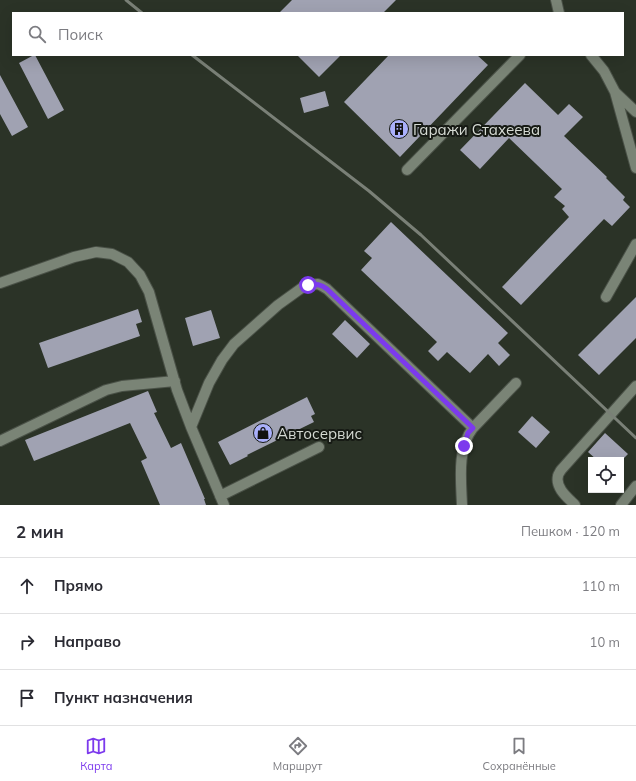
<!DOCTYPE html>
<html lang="ru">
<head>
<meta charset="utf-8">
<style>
  :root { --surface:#fff; --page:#f2f2f3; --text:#2b2b33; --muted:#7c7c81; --line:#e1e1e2; --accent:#7c3aed }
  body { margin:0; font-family:Mulish,sans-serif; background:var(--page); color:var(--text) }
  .controls { position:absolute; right:12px; bottom:12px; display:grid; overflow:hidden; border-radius:0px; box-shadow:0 4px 16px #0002 }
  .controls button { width:36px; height:36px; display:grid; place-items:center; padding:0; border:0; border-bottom:1px solid var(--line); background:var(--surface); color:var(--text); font:20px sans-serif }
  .stop { position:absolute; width:12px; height:12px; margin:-9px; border:3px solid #7c3aed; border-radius:50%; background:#fff }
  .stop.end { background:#7c3aed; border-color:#fff; box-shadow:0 1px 4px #0008 }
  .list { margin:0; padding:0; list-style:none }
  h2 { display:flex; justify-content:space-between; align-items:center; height:52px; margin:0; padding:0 16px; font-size:17px }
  h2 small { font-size:13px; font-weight:400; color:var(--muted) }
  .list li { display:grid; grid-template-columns:26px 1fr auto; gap:12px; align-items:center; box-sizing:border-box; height:56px; padding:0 16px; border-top:1px solid var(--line) }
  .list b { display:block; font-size:15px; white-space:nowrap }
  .list em { font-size:13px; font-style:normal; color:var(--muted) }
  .icon { flex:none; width:22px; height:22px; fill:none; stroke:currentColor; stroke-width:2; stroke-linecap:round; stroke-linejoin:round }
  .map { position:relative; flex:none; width:636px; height:505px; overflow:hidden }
  .search { position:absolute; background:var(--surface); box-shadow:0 4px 16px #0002; left:12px; right:12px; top:12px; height:44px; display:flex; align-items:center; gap:10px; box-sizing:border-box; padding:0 14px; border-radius:0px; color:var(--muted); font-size:15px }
  .sheet { height:220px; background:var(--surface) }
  nav { display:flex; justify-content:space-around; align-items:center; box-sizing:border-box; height:56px; border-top:1px solid var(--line); background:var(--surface); font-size:11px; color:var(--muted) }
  nav a { display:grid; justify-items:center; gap:2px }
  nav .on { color:var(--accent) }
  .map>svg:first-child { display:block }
  .building { fill:#a0a2b2 }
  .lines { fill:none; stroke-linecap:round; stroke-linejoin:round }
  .minor-casing { stroke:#4a5147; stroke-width:12 }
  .minor { stroke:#7a8476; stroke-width:10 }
  .rail { stroke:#7a8077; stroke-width:3 }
  .route { stroke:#7c3aed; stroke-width:5 }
  .labels { text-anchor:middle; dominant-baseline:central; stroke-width:4; stroke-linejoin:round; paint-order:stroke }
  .poi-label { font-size:15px; fill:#d6dbd4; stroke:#161a14; text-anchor:start }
</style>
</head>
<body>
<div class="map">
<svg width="636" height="505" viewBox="0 0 636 505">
  <rect width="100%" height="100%" fill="#2b3327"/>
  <!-- building -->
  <path class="building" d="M292,0H396L383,13H279Z
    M34,55H35L64,110L48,119L19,63Z
    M297,55H341L319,77Z
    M389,55H477L488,65L400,157L344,102Z
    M0,75L28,127L12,136L0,114Z
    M525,83L558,115L569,104L583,117L564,136L607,177L606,178L625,197L623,200L630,207L612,226L604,219L521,305L502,287L569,217L562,209L565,206L554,197L562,189L509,138L480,169L460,150Z
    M325,91L329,106L304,113L300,98Z
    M391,222L508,333L498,343L510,355L499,366L488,354L470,373L447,352L438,361L428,351L437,342L361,270L372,258L364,251Z
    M636,297V338L599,375L578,355Z
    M138,309L142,322L136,324L140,336L48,368L39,343Z
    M211,310L220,338L193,346L185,318Z
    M345,320L370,344L357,358L332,334Z
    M148,391L157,412L154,413L171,448L181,443L205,499H204L206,505H160L141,461L147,458L130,423L34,461L25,440Z
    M307,397L315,414L311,416L314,422L247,455L248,456L230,465L218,442Z
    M532,416L550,432L536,448L518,432Z
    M605,433L628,454L622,460H597L588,452Z"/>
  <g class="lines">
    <!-- minor casing -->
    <g class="minor-casing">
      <path id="minor" d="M556,0L559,13
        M591,55L604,71L615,92L636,112
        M615,92L636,168
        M407,170L520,55
        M0,283L74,257L96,252L112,254L128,262L140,275L149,292L177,390L191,427L224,505
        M606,297L636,244
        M191,427L209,383L222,360L234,344L278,305L303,287L308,285L318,284L322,286L327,289L473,428L516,383
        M0,441L106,390L122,386L175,381
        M220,496L319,447
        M462,505C461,480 457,448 473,428
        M575,505C568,498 555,488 558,476C558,474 560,472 561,470L636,386
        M621,505L636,486"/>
    </g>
    <!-- minor -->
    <use href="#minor" class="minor"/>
    <!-- rail -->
    <path class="rail" d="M126,0L142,13
      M192,55L369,191L421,235L636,438"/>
  </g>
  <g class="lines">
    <!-- route -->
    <path class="route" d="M308,285C316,284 321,284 327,289L473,428L468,433L464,446"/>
  </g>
  <!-- icons -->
  <defs>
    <g id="building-disc" transform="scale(1)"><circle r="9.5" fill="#aab0fb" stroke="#161a14"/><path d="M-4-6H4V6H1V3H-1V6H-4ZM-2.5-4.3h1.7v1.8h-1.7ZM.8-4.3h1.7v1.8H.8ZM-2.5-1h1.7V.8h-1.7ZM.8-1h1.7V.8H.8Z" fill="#111"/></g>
    <g id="shop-disc" transform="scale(1)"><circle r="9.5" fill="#aab0fb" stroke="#161a14"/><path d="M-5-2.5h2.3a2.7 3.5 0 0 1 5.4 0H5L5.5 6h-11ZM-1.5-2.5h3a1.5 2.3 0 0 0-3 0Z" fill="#111"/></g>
  </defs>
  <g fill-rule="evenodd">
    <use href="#building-disc" x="399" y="129"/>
    <use href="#shop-disc" x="263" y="433"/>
  </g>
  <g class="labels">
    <!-- poi labels -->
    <g class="poi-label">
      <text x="413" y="129">Гаражи Стахеева</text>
      <text x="277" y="433">Автосервис</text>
    </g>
  </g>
</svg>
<div class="controls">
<button><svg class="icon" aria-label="locate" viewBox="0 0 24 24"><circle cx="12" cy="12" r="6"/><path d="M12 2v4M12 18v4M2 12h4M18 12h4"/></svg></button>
</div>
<div class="stop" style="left:308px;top:285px"></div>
<div class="stop end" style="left:464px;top:446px"></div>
<div class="search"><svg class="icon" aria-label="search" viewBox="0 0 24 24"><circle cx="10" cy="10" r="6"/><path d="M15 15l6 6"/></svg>Поиск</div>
</div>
<section class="sheet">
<h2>2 мин<small>Пешком · 120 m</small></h2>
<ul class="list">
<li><svg class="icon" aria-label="ahead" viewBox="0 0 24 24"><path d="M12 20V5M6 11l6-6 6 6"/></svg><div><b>Прямо</b></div><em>110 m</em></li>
<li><svg class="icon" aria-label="right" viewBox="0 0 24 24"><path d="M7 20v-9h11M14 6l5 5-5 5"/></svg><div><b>Направо</b></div><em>10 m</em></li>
<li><svg class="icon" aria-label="arrive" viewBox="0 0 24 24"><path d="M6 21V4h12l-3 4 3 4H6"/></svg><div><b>Пункт назначения</b></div></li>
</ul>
</section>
<nav>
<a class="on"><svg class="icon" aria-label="map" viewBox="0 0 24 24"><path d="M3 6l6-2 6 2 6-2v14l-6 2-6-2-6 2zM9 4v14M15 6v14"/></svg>Карта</a>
<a><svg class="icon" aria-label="directions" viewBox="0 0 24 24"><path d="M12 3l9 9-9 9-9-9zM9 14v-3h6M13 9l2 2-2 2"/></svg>Маршрут</a>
<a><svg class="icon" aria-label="saved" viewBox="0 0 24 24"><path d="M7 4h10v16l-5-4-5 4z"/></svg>Сохранённые</a>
</nav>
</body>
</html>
